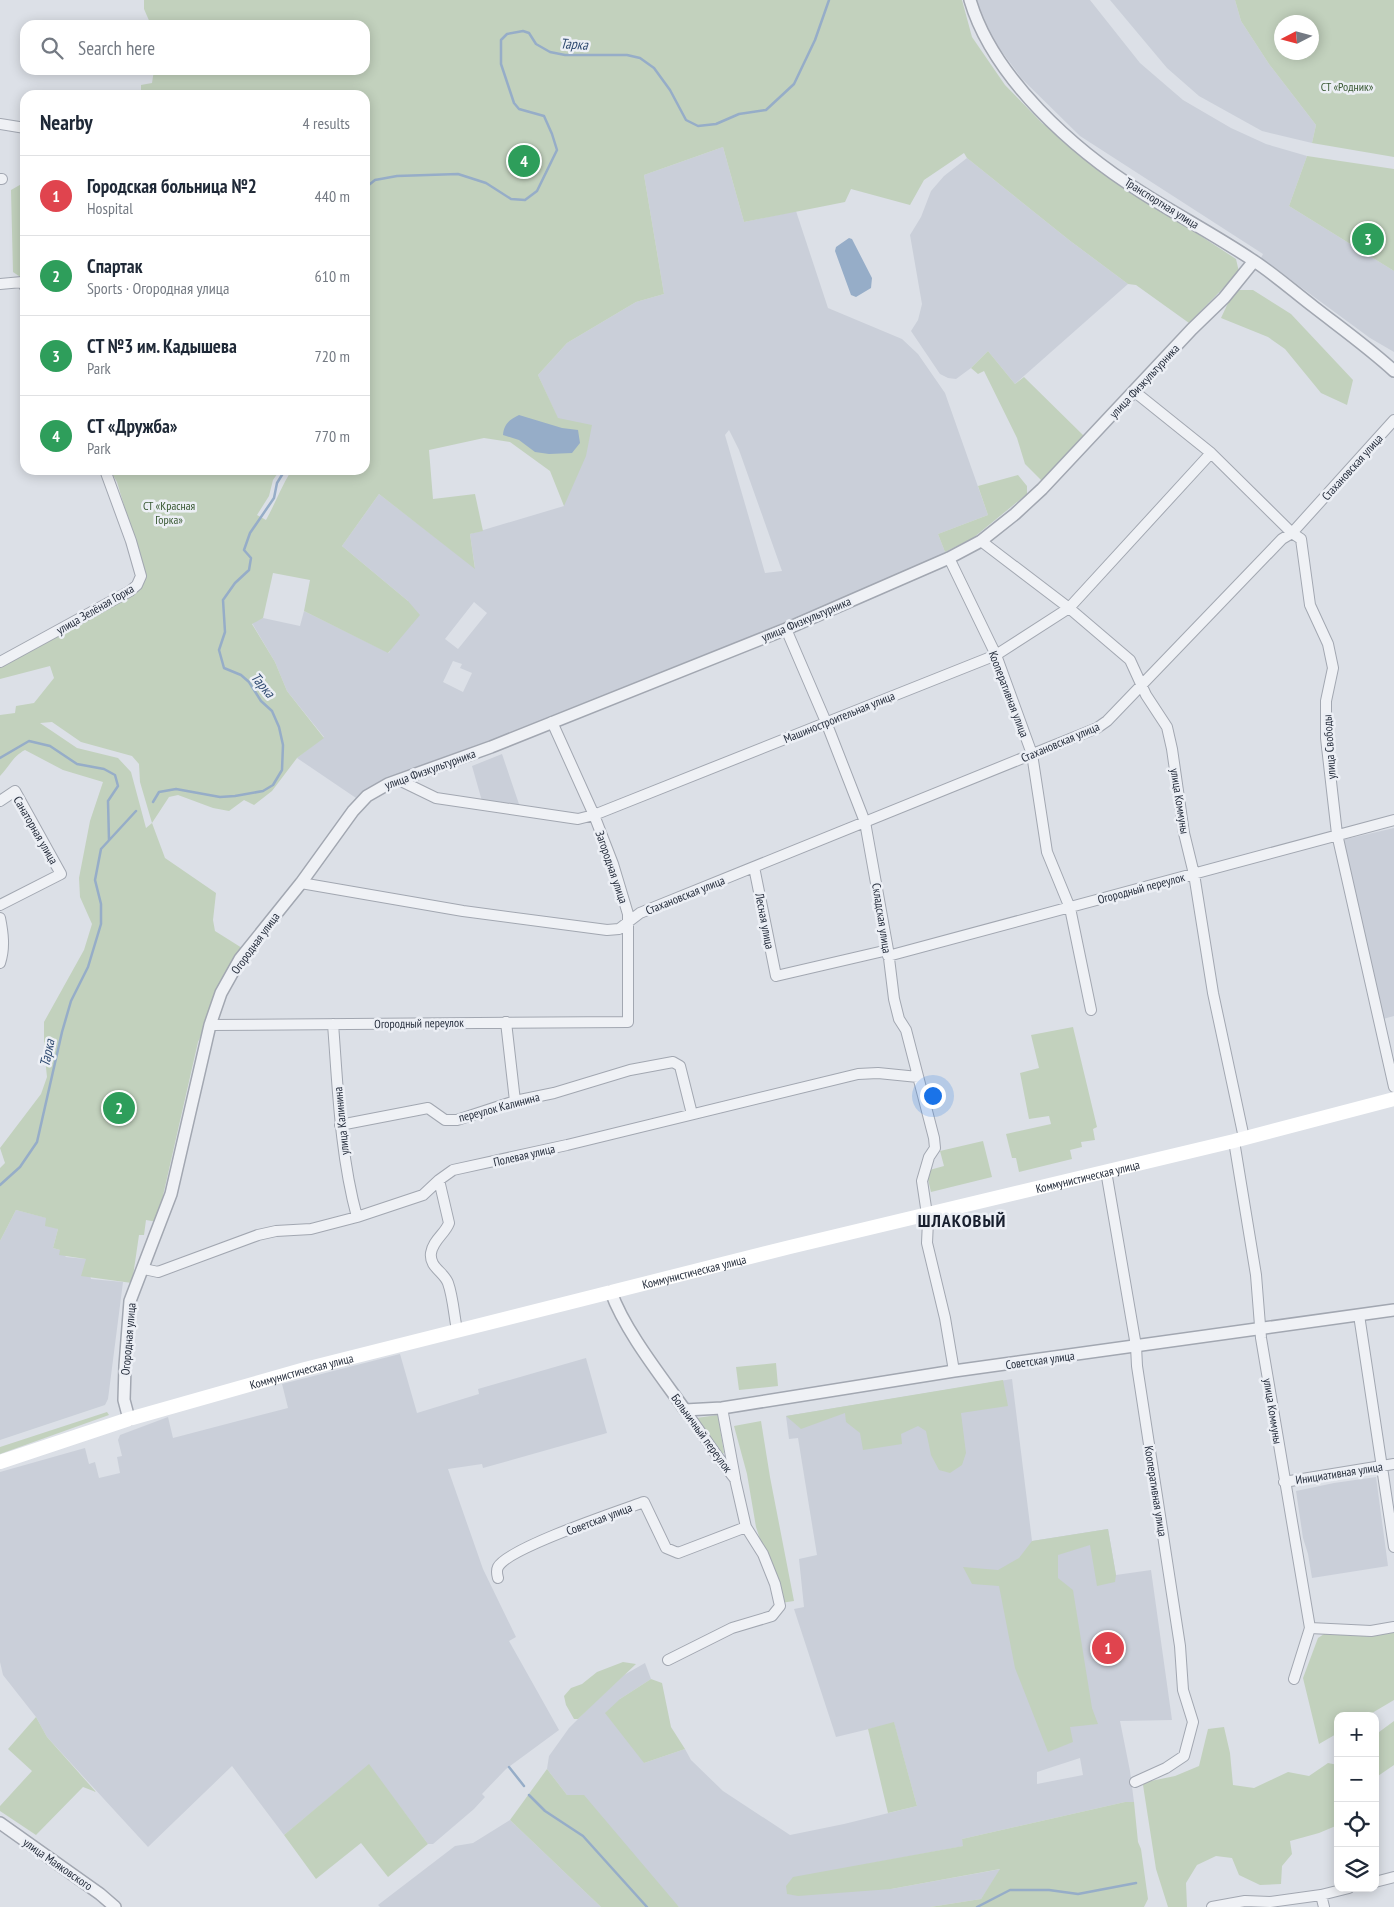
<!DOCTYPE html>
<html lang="en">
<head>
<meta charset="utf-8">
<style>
  :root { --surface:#fff; --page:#f2f2f3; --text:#1f2937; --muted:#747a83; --line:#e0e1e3; --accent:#db2777 }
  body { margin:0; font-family:"PT Sans Narrow",sans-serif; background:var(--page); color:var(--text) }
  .controls { position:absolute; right:15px; bottom:15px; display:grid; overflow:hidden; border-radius:10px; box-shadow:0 2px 12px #0003 }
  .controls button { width:45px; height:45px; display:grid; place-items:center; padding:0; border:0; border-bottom:1px solid var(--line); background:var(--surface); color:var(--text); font:25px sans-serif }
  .compass { position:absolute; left:1274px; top:15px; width:45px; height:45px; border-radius:50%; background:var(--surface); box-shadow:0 2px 12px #0003; rotate:264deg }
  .you { position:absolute; left:932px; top:1095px; width:18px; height:18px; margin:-12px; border:4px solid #fff; border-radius:50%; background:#1a73e8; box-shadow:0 0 0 8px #1a73e833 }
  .badge { display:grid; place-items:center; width:32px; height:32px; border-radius:50%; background:var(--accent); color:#fff; font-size:16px; font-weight:700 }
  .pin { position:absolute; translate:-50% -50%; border:2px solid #fff; box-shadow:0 1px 5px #0006 }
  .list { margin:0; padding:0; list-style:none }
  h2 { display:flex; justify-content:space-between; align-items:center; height:65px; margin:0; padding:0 20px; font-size:21px }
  h2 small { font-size:16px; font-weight:400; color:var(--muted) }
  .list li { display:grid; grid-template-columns:32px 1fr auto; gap:15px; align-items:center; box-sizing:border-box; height:80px; padding:0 20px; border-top:1px solid var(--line) }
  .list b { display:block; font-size:19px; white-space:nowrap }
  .list p { margin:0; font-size:16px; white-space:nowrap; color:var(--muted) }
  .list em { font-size:16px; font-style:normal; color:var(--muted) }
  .icon { flex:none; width:28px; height:28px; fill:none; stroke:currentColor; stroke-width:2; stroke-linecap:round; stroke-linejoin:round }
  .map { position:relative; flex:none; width:1394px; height:1907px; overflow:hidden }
  .search { position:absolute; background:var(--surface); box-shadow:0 2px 12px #0003; left:20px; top:20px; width:350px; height:55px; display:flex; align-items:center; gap:12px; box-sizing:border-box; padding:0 18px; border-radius:15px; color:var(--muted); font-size:19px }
  .panel { position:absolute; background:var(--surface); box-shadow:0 2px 12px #0003; left:20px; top:90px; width:350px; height:385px; border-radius:15px }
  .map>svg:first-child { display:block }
  .built { fill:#cacfd9; fill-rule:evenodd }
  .green { fill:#c2d1bd; fill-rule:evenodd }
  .water { fill:#96adc8 }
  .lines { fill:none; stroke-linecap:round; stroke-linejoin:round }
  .stream { stroke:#96adc8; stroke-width:2.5 }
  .minor-casing { stroke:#a2a7b1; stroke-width:12 }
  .tertiary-casing { stroke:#a2a7b1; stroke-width:14 }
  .minor { stroke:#eff1f5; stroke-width:10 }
  .tertiary { stroke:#eff1f5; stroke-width:11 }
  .secondary { stroke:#fff; stroke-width:14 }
  .labels { text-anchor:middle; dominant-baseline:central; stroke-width:5; stroke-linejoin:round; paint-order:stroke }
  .park-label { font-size:12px; fill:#395933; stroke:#eceff5 }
  .street-label { font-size:12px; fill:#262e3d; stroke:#eceff5 }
  .water-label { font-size:14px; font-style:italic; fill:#304b71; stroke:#eceff5 }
  .district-label { font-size:18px; font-weight:bold; letter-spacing:1px; fill:#181f2e; stroke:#eceff5 }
</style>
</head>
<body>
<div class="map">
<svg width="1394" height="1907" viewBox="0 0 1394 1907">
  <rect width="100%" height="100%" fill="#dce0e7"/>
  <!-- built -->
  <path class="built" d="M976,0H1090L1140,63L1183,100L1231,128L1266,144L1307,156L1289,206L1394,271V352L1370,338L1261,258L1263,254L1080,136L1022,79L988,33Z
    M1110,0H1235L1241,21L1269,64L1316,125L1312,143L1262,131L1199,96L1167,68Z
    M723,147L744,222L796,211L828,308L902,339L918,354L945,393L988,515L938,534L945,552L931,561L627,688L488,743L420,766L373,786L356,798L297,758L324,737L287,691L275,662L252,623L263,618L300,626L304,611L389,653L408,601L342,546L379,494L475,568L470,534L564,506L558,419L538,375L567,343L636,302L664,294L644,175ZM729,430L739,450L782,571L765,573L725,435ZM474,602L487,613L458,649L445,639ZM453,661L462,664L460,668L472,673L463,692L443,682Z
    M967,158L1069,240L1128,284L1015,384L988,351L971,368L956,379L948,378L940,374L911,331L918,320L922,304L910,235L921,217L931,191L944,176Z
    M502,754L520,807L482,801L472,766Z
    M1394,828V1016L1383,1019L1342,840Z
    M16,1210L47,1218L58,1229L53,1248L60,1250L66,1257L86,1259L91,1279L123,1282L108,1399L105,1405L0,1440V1241Z
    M400,1354L417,1413L479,1394L478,1389L586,1358L607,1433L483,1468L482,1464L448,1469L483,1569L516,1637L509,1641L559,1730L506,1769L482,1794L485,1797L474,1809L433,1844H428L369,1765L284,1835L232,1766L148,1847L47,1737L36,1717L3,1675L0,1662V1472L85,1448L89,1464L95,1462L99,1478L120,1473L117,1457L122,1456L118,1440L120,1435L168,1417L173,1438L288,1408L282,1384Z
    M1012,1379L1032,1541L1108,1529L1116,1575L1151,1570L1172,1720L1120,1721L1130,1771L1134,1802H1125L962,1839L964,1846L862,1865L891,1889L1001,1869L981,1899L930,1907H679L567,1795L547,1769L549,1756L569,1728L588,1709L624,1675L645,1663L651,1679L620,1699L644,1763L685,1749L691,1760L723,1791L790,1835L844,1824L917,1806L894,1723L836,1737L794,1609L804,1607L799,1559L817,1555L798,1438L789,1439L786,1416ZM1080,1758L1083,1775L1037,1784V1772Z
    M1376,1477L1388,1566L1312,1578L1308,1554L1303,1538L1296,1491L1334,1483Z
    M510,1820L601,1907H380L378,1905L455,1846L473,1843Z"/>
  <!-- green -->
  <path class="green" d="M144,0H962L972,37L1005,85L1042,123L1129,189L1236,259L1239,272L1189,323L1136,285L1128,284L1069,240L967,158L964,153L924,180L910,205L851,189L845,202L744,222L723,147L644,175L664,294L636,302L567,343L538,375L558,418L592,425L586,456L564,506L550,471L510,442L484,438L429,450L433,499L475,494L483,531L470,534L475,569L379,494L342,546L408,601L420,615L388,653L304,611L310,580L273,573L263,618L252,624L275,662L287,691L324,738L297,758L272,791L254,805L244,800L229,811L213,808L178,795L169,797L152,823L165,858L216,893L213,920L215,931L242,948L198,1042L157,1222L146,1220L144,1235H139L132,1283L81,1276L86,1259L59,1255L60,1250L53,1248L58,1229L45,1226L46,1218L16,1210L0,1241V1168L5,1163L0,1148L41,1094L47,1077L44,1049V1022L84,950L92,924L80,897L79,878L90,821L103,782L63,770L25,750C13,756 9,767 0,776V715L15,713L16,706L34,703L54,678L50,666L0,679V667L145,576L117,482L110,470H280L273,480L269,496L257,515L266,520C275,504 281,487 291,471L365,470V397L368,387L365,383V95H141V85L152,83L154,70H365V25H151L144,9ZM52,722L81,742L132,756L139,764L140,782L152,823L146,828L131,772L118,758L77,748L40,723Z
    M1235,0H1394V157L1312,143L1316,125L1269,64L1241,21ZM1312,22V52H1282V22Z
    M1307,156L1394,169V271L1289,206Z
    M25,182V280L13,272L11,190Z
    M1234,290H1253L1291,314L1353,380L1347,405L1321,393L1285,349L1268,337L1221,318Z
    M988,351L1015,384L1024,377L1084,436L1042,481L1025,464L1017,438L984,371L978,374L971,368Z
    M1018,475L1027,486V494L973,538L945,552L938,534L988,515L978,486Z
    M1073,1027L1097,1127L1093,1129L1095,1140L1081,1142L1082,1147L1070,1150L1072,1159L1019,1172L1016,1158H1012L1006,1134L1051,1124L1049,1116L1029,1119L1020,1073L1039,1068L1031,1035Z
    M983,1141L992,1177L931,1192L926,1171L944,1166L940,1151Z
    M776,1363L778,1386L739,1390L736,1367Z
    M1003,1380L1008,1406L961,1413L966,1453L962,1465L950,1473L939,1470L931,1455L926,1431L918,1426L901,1434L902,1444L863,1450L860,1433L846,1422L845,1413L801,1429L786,1416Z
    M107,1412L109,1415L0,1454V1447Z
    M718,1415L724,1453L721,1455L696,1418Z
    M761,1421L770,1477L794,1601L781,1603L756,1527L747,1474L734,1426Z
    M1108,1529L1116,1575L1115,1582L1097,1586L1090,1545L1058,1555V1578L1073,1590L1092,1708L1098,1724L1070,1727L1073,1742L1048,1752L1015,1668L999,1586L972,1584L963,1567L998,1570L1019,1558L1032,1541Z
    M1394,1632V1700L1367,1716H1338V1733L1319,1744L1303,1678L1318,1638L1324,1634H1385Z
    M623,1662L636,1664L578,1719H574L566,1705L564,1696L571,1688L582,1684L597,1672Z
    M651,1679L662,1683L671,1727L685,1749L644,1763L605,1713L620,1699Z
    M36,1717L47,1737L96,1792L83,1787L36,1835L0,1811V1806L32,1771L8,1749Z
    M1394,1721V1765L1375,1778V1735Z
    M894,1722L917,1806L888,1813L868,1729Z
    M1224,1727L1230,1753L1233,1785L1254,1788L1288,1772L1309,1776L1328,1763L1338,1765V1825L1319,1833L1290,1841L1292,1854L1282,1866L1281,1884L1260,1885L1239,1875L1232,1858L1216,1856L1197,1865L1186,1883L1187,1907H1168L1156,1869L1143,1785L1146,1782L1175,1776L1199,1766L1208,1729Z
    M369,1764L428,1844L388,1877L361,1843L316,1879L284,1835Z
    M547,1769L567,1795H584L679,1907H601L510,1820Z
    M1125,1802H1134L1138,1842L1141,1849L1148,1899L1144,1907H930L981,1899L1000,1869L891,1889L798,1896L787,1894L786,1886L793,1877L963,1846L962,1839Z"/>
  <!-- water -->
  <path class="water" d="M849,238L852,239L872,278L871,288L856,297L851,295L835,251L836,247Z
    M519,415L562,428L578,430L580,443L572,453L549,454L535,452L519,440L503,435C504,424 509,420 519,415Z"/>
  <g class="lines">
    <!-- stream -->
    <path class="stream" d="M365,188L375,180L397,176L458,174L486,183L511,199L525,200L537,191L557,150L552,134L544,116L519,109L514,103L501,64V40L507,34L523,31L529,33L536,44L550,52L565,55H627L640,58L654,68L670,90L686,120L698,126L716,124L739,114L766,110L794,84L815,40L829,0
      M0,758L29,741L50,746L77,764L104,769L115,775L118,786L108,801L109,840
      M153,802L159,792L176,789L220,797L235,796L263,791L273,785L282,770L283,745L279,727L272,711L261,701L249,682L241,675L224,668L219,650L225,632L223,600L235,583L249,570L251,558L244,550L250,533L274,498L277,483L285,470
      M0,1185L20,1167L37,1142L62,1032L71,1001L88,967L101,924V904L95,880L101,849L136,811
      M509,1767L524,1786
      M529,1795L545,1811L583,1836L647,1907
      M977,1907L1010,1890H1049L1078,1894L1136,1883"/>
    <!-- minor casing -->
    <g class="minor-casing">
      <path id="minor" d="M0,124L25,128
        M0,179H2
        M0,284L22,282L25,287
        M1135,392L1211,453L1292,533L1301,539L1310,605L1328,644L1333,668L1326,701V738L1337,834L1394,1087
        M981,541L1069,608L1130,660L1146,695L1167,727L1172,749L1184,833L1194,874L1213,993L1244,1138
        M949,558L996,655L1032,754L1047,852L1070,908L1091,1010
        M786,629L826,722L865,822L888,950L894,999L899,1019L906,1030L934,1138L935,1148L929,1157L922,1181L928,1221L927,1243L945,1318L954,1371
        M0,662L130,591L137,585L141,576L131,541L105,470
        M399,780L436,798L578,819L594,815L996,655L1069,608L1211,453
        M0,801L15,791L61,874L0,905
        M754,867L776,976L888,950
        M301,883L463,911L607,930L619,929L640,913L1097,728L1107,721L1282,539L1292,533L1394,420
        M0,918C3,933 5,948 0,963
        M888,956L1394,820
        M506,1022L515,1101
        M333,1024C338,1089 340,1154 357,1217
        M210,1025L628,1022V914L613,864L594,815L552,722
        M340,1125L428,1108L445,1120H457L515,1101L554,1093L630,1070L673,1062L680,1066L692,1114
        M1234,1141L1256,1275L1261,1338L1310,1628L1294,1679
        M1106,1171L1136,1346L1137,1366L1180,1646L1183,1690L1193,1722L1184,1756L1166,1768L1135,1782
        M439,1180L449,1223C445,1234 433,1240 431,1253C429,1267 444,1272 448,1283C453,1297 454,1315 457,1330
        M144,1269L158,1272L258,1235L276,1231L311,1229L357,1217L423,1195L439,1180L453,1170L567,1145L858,1074L878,1073L918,1077
        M1359,1315L1394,1547
        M722,1408L735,1478
        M1284,1482L1394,1464
        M498,1578C497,1574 496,1571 498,1567C508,1548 619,1511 644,1502L666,1548L678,1553L746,1527
        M1310,1628L1371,1631L1394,1627
        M668,1660L732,1628L772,1616L780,1606L775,1584L763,1554L746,1527L735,1479L718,1457L685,1410
        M1375,1882L1394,1877
        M1321,1895L1324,1907
        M1212,1907L1245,1901L1270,1902L1321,1895L1349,1888"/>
    </g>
    <!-- tertiary casing -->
    <g class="tertiary-casing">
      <path id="tertiary" d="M970,0C993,78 1074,150 1141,192C1177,215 1215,235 1251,259C1273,273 1293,291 1314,307C1341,328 1369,348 1394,371
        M611,1292C625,1331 661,1376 685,1410L722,1408L954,1371L1394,1310
        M129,1419L124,1400L125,1366L130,1301L171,1194L210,1025L221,993L240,959L301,883L353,811L367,796L388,784L491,747L786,629L949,558L981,541L1015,514L1042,489L1192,329L1224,298L1254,261
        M0,1823L100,1894L115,1907"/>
    </g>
    <!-- minor -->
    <use href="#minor" class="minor"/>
    <!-- tertiary -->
    <use href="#tertiary" class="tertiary"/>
    <!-- secondary -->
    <path class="secondary" id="s1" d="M0,1462L129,1419L305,1369L790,1247L1234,1141L1394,1099"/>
  </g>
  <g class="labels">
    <!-- park labels -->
    <g class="park-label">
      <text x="1347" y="86">СТ «Родник»</text>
      <text x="169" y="505">СТ «Красная<tspan x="169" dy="14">Горка»</tspan></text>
    </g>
    <!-- street labels -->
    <g class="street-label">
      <text transform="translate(1162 203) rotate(32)">Транспортная улица</text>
      <text transform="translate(1144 381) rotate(-47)">улица Физкультурника</text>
      <text transform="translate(1352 467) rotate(-48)">Стахановская улица</text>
      <text transform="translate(95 609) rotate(-30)">улица Зелёная Горка</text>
      <text transform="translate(806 619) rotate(-23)">улица Физкультурника</text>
      <text transform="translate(1009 694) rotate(69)">Кооперативная улица</text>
      <text transform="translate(839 717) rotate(-22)">Машиностроительная улица</text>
      <text transform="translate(1060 742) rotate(-23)">Стахановская улица</text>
      <text transform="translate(1329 747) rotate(-94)">улица Свободы</text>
      <text transform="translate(430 769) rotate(-20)">улица Физкультурника</text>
      <text transform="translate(1180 801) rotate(81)">улица Коммуны</text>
      <text transform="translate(36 830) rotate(60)">Санаторная улица</text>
      <text transform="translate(612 867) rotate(71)">Загородная улица</text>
      <text transform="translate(1141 888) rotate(-15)">Огородный переулок</text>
      <text transform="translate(685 895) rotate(-22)">Стахановская улица</text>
      <text transform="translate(882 918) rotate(81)">Складская улица</text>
      <text transform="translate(765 921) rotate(79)">Лесная улица</text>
      <text transform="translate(255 943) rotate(-54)">Огородная улица</text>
      <text transform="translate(419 1023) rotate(-1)">Огородный переулок</text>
      <text transform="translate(499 1107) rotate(-15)">переулок Калинина</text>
      <text transform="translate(341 1121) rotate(-96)">улица Калинина</text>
      <text transform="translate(524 1155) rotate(-13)">Полевая улица</text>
      <text stroke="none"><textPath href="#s1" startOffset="1125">Коммунистическая улица</textPath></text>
      <text stroke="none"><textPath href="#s1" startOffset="720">Коммунистическая улица</textPath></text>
      <text transform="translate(128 1339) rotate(-85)">Огородная улица</text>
      <text transform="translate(1040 1360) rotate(-8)">Советская улица</text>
      <text stroke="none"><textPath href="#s1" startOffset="315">Коммунистическая улица</textPath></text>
      <text transform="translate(1273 1411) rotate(81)">улица Коммуны</text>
      <text transform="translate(702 1433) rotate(54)">Больничный переулок</text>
      <text transform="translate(1339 1473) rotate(-9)">Инициативная улица</text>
      <text transform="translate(1156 1491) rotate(81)">Кооперативная улица</text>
      <text transform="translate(599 1519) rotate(-21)">Советская улица</text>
      <text transform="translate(58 1864) rotate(35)">улица Маяковского</text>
    </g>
    <!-- water labels -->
    <g class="water-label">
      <text transform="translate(574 44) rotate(3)">Тарка</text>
      <text transform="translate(263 685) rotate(50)">Тарка</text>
      <text transform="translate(47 1053) rotate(-78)">Тарка</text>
    </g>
    <!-- district labels -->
    <g class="district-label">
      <text x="962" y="1220">ШЛАКОВЫЙ</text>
    </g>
  </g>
</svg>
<div class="controls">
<button>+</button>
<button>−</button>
<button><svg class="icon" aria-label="locate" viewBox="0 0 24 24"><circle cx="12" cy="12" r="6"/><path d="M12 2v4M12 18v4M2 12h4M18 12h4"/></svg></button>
<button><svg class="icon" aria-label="layers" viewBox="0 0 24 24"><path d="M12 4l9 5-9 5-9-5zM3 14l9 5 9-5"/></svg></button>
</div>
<svg class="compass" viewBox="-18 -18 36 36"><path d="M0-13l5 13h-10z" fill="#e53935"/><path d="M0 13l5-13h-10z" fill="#747a83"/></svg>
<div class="you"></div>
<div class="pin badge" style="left:1108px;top:1648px;background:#e0444e">1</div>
<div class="pin badge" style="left:119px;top:1108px;background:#2e9e5b">2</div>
<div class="pin badge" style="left:1368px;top:239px;background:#2e9e5b">3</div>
<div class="pin badge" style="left:524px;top:161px;background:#2e9e5b">4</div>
<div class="search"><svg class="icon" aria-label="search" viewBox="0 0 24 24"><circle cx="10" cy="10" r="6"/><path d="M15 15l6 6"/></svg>Search here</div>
<section class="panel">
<h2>Nearby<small>4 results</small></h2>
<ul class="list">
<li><span class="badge" style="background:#e0444e">1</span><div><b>Городская больница №2</b><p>Hospital</p></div><em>440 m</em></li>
<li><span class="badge" style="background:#2e9e5b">2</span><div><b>Спартак</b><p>Sports · Огородная улица</p></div><em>610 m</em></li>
<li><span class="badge" style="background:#2e9e5b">3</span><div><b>СТ №3 им. Кадышева</b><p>Park</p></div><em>720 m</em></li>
<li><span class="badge" style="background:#2e9e5b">4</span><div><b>СТ «Дружба»</b><p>Park</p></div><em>770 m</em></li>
</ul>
</section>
</div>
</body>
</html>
